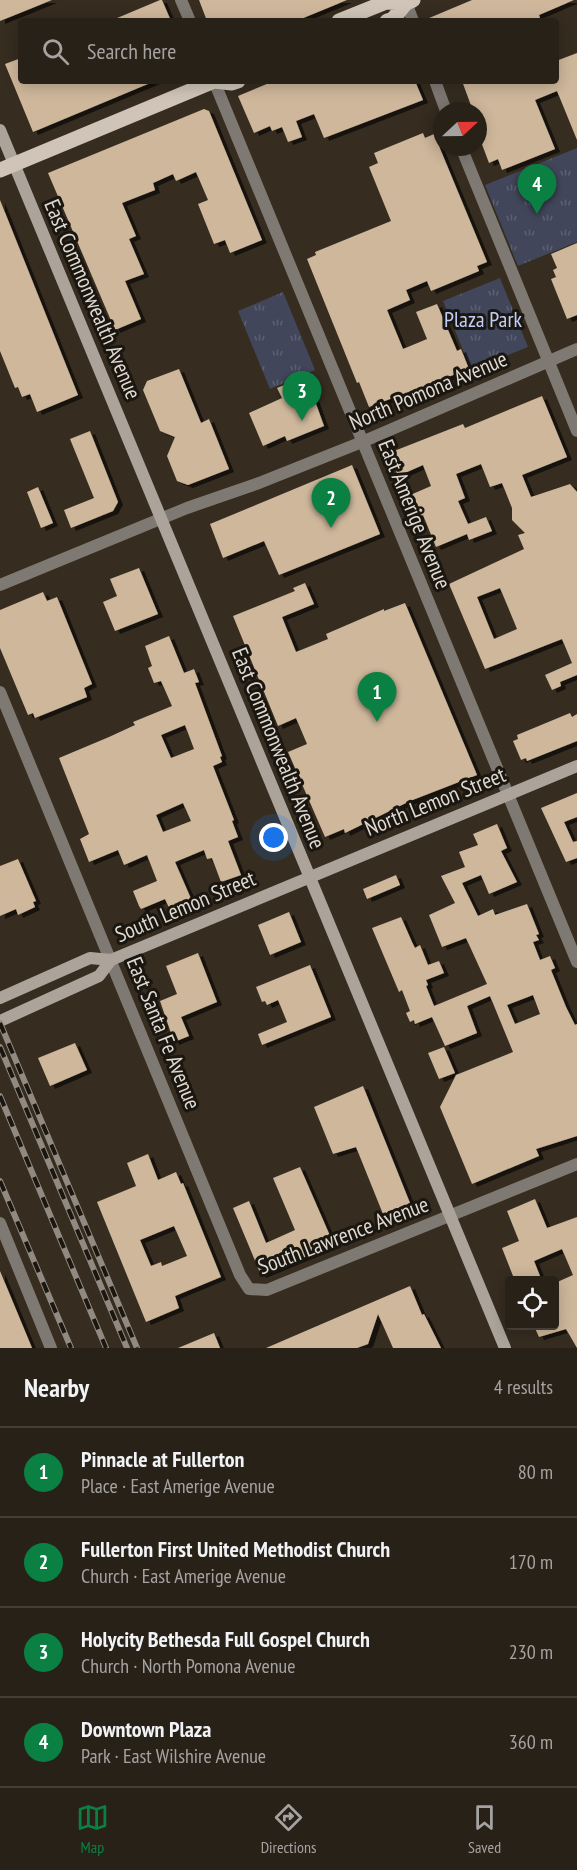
<!DOCTYPE html>
<html lang="en">
<head>
<meta charset="utf-8">
<style>
  :root { --surface:#282118; --page:#302921; --text:#f1f3f6; --muted:#a5a3a2; --line:#443e37; --accent:#0b8043 }
  body { margin:0; font-family:"PT Sans Narrow",sans-serif; background:var(--page); color:var(--text) }
  .controls { position:absolute; right:18px; bottom:18px; display:grid; overflow:hidden; border-radius:6px; box-shadow:0 3px 15px #0003 }
  .controls button { width:54px; height:54px; display:grid; place-items:center; padding:0; border:0; border-bottom:2px solid var(--line); background:var(--surface); color:var(--text); font:30px sans-serif }
  .compass { position:absolute; left:433px; top:102px; width:54px; height:54px; border-radius:50%; background:var(--surface); box-shadow:0 3px 15px #0003; rotate:68deg }
  .you { position:absolute; left:274px; top:838px; width:21px; height:21px; margin:-15px; border:4px solid #fff; border-radius:50%; background:#1a73e8; box-shadow:0 0 0 9px #1a73e833 }
  .badge { display:grid; place-items:center; width:39px; height:39px; border-radius:50%; background:var(--accent); color:#fff; font-size:20px; font-weight:700 }
  .pin { position:absolute; translate:-50% -50px; filter:drop-shadow(0 2px 3px #0008) }
  .pin::after { content:''; position:absolute; top:32px; width:21px; height:18px; background:inherit; clip-path:polygon(0 0,100% 0,50% 100%) }
  .list { margin:0; padding:0; list-style:none }
  h2 { display:flex; justify-content:space-between; align-items:center; height:78px; margin:0; padding:0 24px; font-size:26px }
  h2 small { font-size:20px; font-weight:400; color:var(--muted) }
  .list li { display:grid; grid-template-columns:39px 1fr auto; gap:18px; align-items:center; box-sizing:border-box; height:90px; padding:0 24px; border-top:2px solid var(--line) }
  .list b { display:block; font-size:22px; white-space:nowrap }
  .list p { margin:0; font-size:20px; white-space:nowrap; color:var(--muted) }
  .list em { font-size:20px; font-style:normal; color:var(--muted) }
  .icon { flex:none; width:33px; height:33px; fill:none; stroke:currentColor; stroke-width:2; stroke-linecap:round; stroke-linejoin:round }
  .map { position:relative; flex:none; width:577px; height:1348px; overflow:hidden }
  .search { position:absolute; background:var(--surface); box-shadow:0 3px 15px #0003; left:18px; right:18px; top:18px; height:66px; display:flex; align-items:center; gap:15px; box-sizing:border-box; padding:0 21px; border-radius:6px; color:var(--muted); font-size:22px }
  .sheet { height:438px; background:var(--surface) }
  nav { display:flex; justify-content:space-around; align-items:center; box-sizing:border-box; height:84px; border-top:2px solid var(--line); background:var(--surface); font-size:16px; color:var(--muted) }
  nav a { display:grid; justify-items:center; gap:3px }
  nav .on { color:var(--accent) }
  .map>svg:first-child { display:block }
  .grass { fill:url(#grass-tufts) }
  .building { fill:#ceb79b; fill-rule:evenodd; filter:url(#shadow) }
  .lines { fill:none; stroke-linecap:round; stroke-linejoin:round }
  .street { stroke:#7e7973; stroke-width:12 }
  .secondary { stroke:#aca49a; stroke-width:12 }
  .primary { stroke:#cfc4b7; stroke-width:15 }
  .rail-casing { stroke:#928a80; stroke-width:6 }
  .rail { stroke:#1a1610; stroke-width:4; stroke-dasharray:11; stroke-linecap:butt }
  .labels { text-anchor:middle; dominant-baseline:central; stroke-width:6; stroke-linejoin:round; paint-order:stroke }
  .street-label { font-size:22px; fill:#dfd9d1; stroke:#1a1610 }
  .park-label { font-size:22px; fill:#c1cef9; stroke:#1a1610 }
</style>
</head>
<body>
<div class="map">
<svg width="577" height="1348" viewBox="0 0 577 1348">
  <defs>
    <pattern id="grass-tufts" width="24" height="20" patternUnits="userSpaceOnUse" patternTransform="scale(1.5)"><rect width="24" height="20" fill="#41465a"/><path d="M3 7l-1-3M5 7V3M7 7l1-3M15 17l-1-3M17 17v-4M19 17l1-3" fill="none" stroke="#5c6071"/></pattern>
    <filter id="shadow"><feDropShadow dx="5" dy="3" stdDeviation="0" flood-color="#0009"/></filter>
  </defs>
  <rect width="100%" height="100%" fill="#362c20"/>
  <!-- grass -->
  <path class="grass" d="M577,148V242L518,266L485,185Z
    M500,278L528,347L471,370L443,301Z
    M283,292L315,370L270,389L238,311Z"/>
  <!-- building -->
  <path class="building" d="M0,0H52L0,21Z
    M162,0L171,21H110L160,0Z
    M199,0H347L296,21H207Z
    M472,0H574L539,15L541,21H422Z
    M577,53V140L557,91L535,100L555,149L502,170L498,159L489,163L480,139L484,137L478,123V111H473L462,81H556V61Z
    M21,58V81H155L33,132L5,64Z
    M274,81H415L423,100L324,138L314,114L296,121L302,137L288,142L282,127L272,131L270,126L254,133L238,96Z
    M204,109L209,111L262,240L230,253L225,240L214,244L198,204L208,200L196,172L176,181L173,174L153,183L155,190L122,203L136,236L129,239L144,274L125,281L141,319L115,330L48,173Z
    M423,133L425,138L434,134L487,262L477,266L479,271L431,291L427,281L406,290L410,300L387,310L403,349L427,339L416,312L437,304L457,351L461,349L469,369L369,407L359,382L357,383L307,259L316,255L315,252L391,221L369,167L378,163L374,153Z
    M0,200L78,395L37,412L30,394L22,397L18,387L15,388L0,351Z
    M577,243V315L567,319L551,279L556,277L553,270L557,268L551,254Z
    M179,369L201,423L209,419L229,469L188,485L177,481L167,456L175,437L160,431L143,390L147,381Z
    M306,376L324,426L287,441L285,436L263,446L249,413L282,398L277,388Z
    M542,396L567,457L522,475L531,497L570,484L577,492V675L560,682L561,686L552,690L545,675L572,663L562,639L485,669L449,584L524,549L518,535L525,533L512,520V508L502,483L490,487L481,464L456,474L465,498L458,501L468,524L486,517L492,531L469,540L467,534L436,547L423,515L416,518L408,496L431,486L423,465L398,476L389,453L463,424L465,428ZM500,588L517,629L494,639L477,597Z
    M90,431L118,502L113,511L71,528L64,510L94,498L70,439Z
    M352,465L380,534L279,575L264,541L223,558L210,524Z
    M38,487L53,523L41,528L27,492Z
    M139,568L158,614L115,631L103,602L117,596L110,579Z
    M305,583L314,604L282,617L296,652L328,639L326,634L384,609V611L405,603L477,775L410,801L345,833L344,829L325,837L288,752L307,744L296,718L278,726L233,616L295,591L293,588Z
    M43,592L47,601L57,597L92,684L84,688L87,697L35,718L33,713L28,715L0,648V610Z
    M169,636L184,673L194,669L199,682L195,683L222,756L220,757L222,762L213,766L234,820L232,821L238,837L228,841L241,875L221,882L212,858L207,859L204,850L175,862L192,901L170,910L165,899L141,909L139,906L133,891L157,881L147,855L124,865L118,850L89,862L80,839L89,834L59,758L109,737L135,725L133,722L172,706L161,681L154,683L148,668L152,666L145,646ZM185,725L194,749L171,758L161,735ZM183,803L191,821L163,832L156,815Z
    M570,713L572,717L577,714V741L527,761L526,758L521,760L513,741L518,739L517,735Z
    M577,793V817L564,822L573,842L577,841V858L566,862L541,808Z
    M497,824L507,848L501,851L517,882L489,894L481,875L462,883L478,916L493,909L495,915L527,904L539,934L536,935L539,940L533,942L540,960L550,956L555,968L551,970L566,1007L575,1025L577,1024V1136L536,1149L539,1156L472,1184L440,1107L456,1075L513,1052L490,996L467,1006L477,1033L445,1046L432,1017L415,1024L414,1020L410,1022L406,1013L410,1011L402,990L399,992L372,928L401,917L412,942L415,948L420,945L428,965L439,961L444,973L426,980L428,985L426,986L434,1006L487,984L466,938L442,947L429,915L455,903L441,876L465,867L459,852L478,845L473,834ZM533,995L540,1014L515,1024L507,1005Z
    M18,859L36,901L33,902L35,907L18,915L16,909L0,916V866Z
    M396,875L400,885L367,899L363,889Z
    M289,912L301,942L270,955L258,925Z
    M198,953L217,1002L181,1017L189,1036L174,1042L160,1001L177,994L166,966Z
    M310,965L331,1017L262,1045L258,1034L287,1022L278,1000L267,1005L265,1001L262,1002L256,987Z
    M75,1043L87,1070L50,1086L38,1058Z
    M444,1047L455,1073L439,1079L428,1053Z
    M363,1086L412,1208L385,1219L356,1147L333,1154L314,1107Z
    M148,1154L158,1180L176,1172L181,1184L183,1183L221,1277L175,1296L179,1308L146,1322L97,1202L136,1186L127,1163ZM174,1226L187,1256L162,1266L161,1262L151,1266L140,1240Z
    M300,1167L334,1245L261,1275L233,1208L249,1201L266,1243L295,1230L273,1178Z
    M535,1199L547,1228L577,1217V1348L566,1329L539,1337L534,1326H555V1283L573,1275L562,1249L534,1261L542,1281H515L502,1248L519,1241L507,1211Z
    M0,1271L32,1348H0Z
    M410,1286L422,1315L424,1314L441,1348H393L378,1314L368,1344L357,1348H266Z
    M214,1333L220,1348H178Z"/>
  <g class="lines">
    <!-- street -->
    <path class="street" d="M181,0L190,21
      M405,0L413,21
      M214,81L577,962
      M435,81L446,111
      M461,147L577,431
      M0,585L187,508L259,483L362,442L577,349
      M0,692L240,1275L249,1289L267,1290L577,1164
      M0,1223L51,1348"/>
    <!-- secondary -->
    <path class="secondary" d="M0,130L505,1348
      M0,998L90,958L111,960L577,766
      M0,1021L99,976L111,960"/>
    <!-- primary -->
    <path class="primary" d="M339,21L386,2L406,3L413,0
      M387,21L393,19L406,3
      M0,170L214,81L232,83L238,81"/>
    <!-- rail casing -->
    <g class="rail-casing">
      <path id="rail" d="M0,1023L137,1348
        M0,1047L127,1348
        M0,1096L106,1348
        M0,1181L71,1348"/>
    </g>
    <!-- rail -->
    <use href="#rail" class="rail"/>
  </g>
  <g class="labels">
    <!-- street labels -->
    <g class="street-label">
      <text transform="translate(93 299) rotate(67)">East Commonwealth Avenue</text>
      <text transform="translate(428 390) rotate(-23)">North Pomona Avenue</text>
      <text transform="translate(415 514) rotate(68)">East Amerige Avenue</text>
      <text transform="translate(279 748) rotate(68)">East Commonwealth Avenue</text>
      <text transform="translate(435 801) rotate(-22)">North Lemon Street</text>
      <text transform="translate(185 906) rotate(-23)">South Lemon Street</text>
      <text transform="translate(164 1033) rotate(68)">East Santa Fe Avenue</text>
      <text transform="translate(343 1235) rotate(-21)">South Lawrence Avenue</text>
    </g>
    <!-- park labels -->
    <g class="park-label">
      <text x="483" y="319">Plaza Park</text>
    </g>
  </g>
</svg>
<div class="controls">
<button><svg class="icon" aria-label="locate" viewBox="0 0 24 24"><circle cx="12" cy="12" r="6"/><path d="M12 2v4M12 18v4M2 12h4M18 12h4"/></svg></button>
</div>
<svg class="compass" viewBox="-18 -18 36 36"><path d="M0-13l5 13h-10z" fill="#e53935"/><path d="M0 13l5-13h-10z" fill="#a5a3a2"/></svg>
<div class="you"></div>
<div class="pin badge" style="left:377px;top:722px">1</div>
<div class="pin badge" style="left:331px;top:528px">2</div>
<div class="pin badge" style="left:302px;top:421px">3</div>
<div class="pin badge" style="left:537px;top:214px">4</div>
<div class="search"><svg class="icon" aria-label="search" viewBox="0 0 24 24"><circle cx="10" cy="10" r="6"/><path d="M15 15l6 6"/></svg>Search here</div>
</div>
<section class="sheet">
<h2>Nearby<small>4 results</small></h2>
<ul class="list">
<li><span class="badge">1</span><div><b>Pinnacle at Fullerton</b><p>Place · East Amerige Avenue</p></div><em>80 m</em></li>
<li><span class="badge">2</span><div><b>Fullerton First United Methodist Church</b><p>Church · East Amerige Avenue</p></div><em>170 m</em></li>
<li><span class="badge">3</span><div><b>Holycity Bethesda Full Gospel Church</b><p>Church · North Pomona Avenue</p></div><em>230 m</em></li>
<li><span class="badge">4</span><div><b>Downtown Plaza</b><p>Park · East Wilshire Avenue</p></div><em>360 m</em></li>
</ul>
</section>
<nav>
<a class="on"><svg class="icon" aria-label="map" viewBox="0 0 24 24"><path d="M3 6l6-2 6 2 6-2v14l-6 2-6-2-6 2zM9 4v14M15 6v14"/></svg>Map</a>
<a><svg class="icon" aria-label="directions" viewBox="0 0 24 24"><path d="M12 3l9 9-9 9-9-9zM9 14v-3h6M13 9l2 2-2 2"/></svg>Directions</a>
<a><svg class="icon" aria-label="saved" viewBox="0 0 24 24"><path d="M7 4h10v16l-5-4-5 4z"/></svg>Saved</a>
</nav>
</body>
</html>
